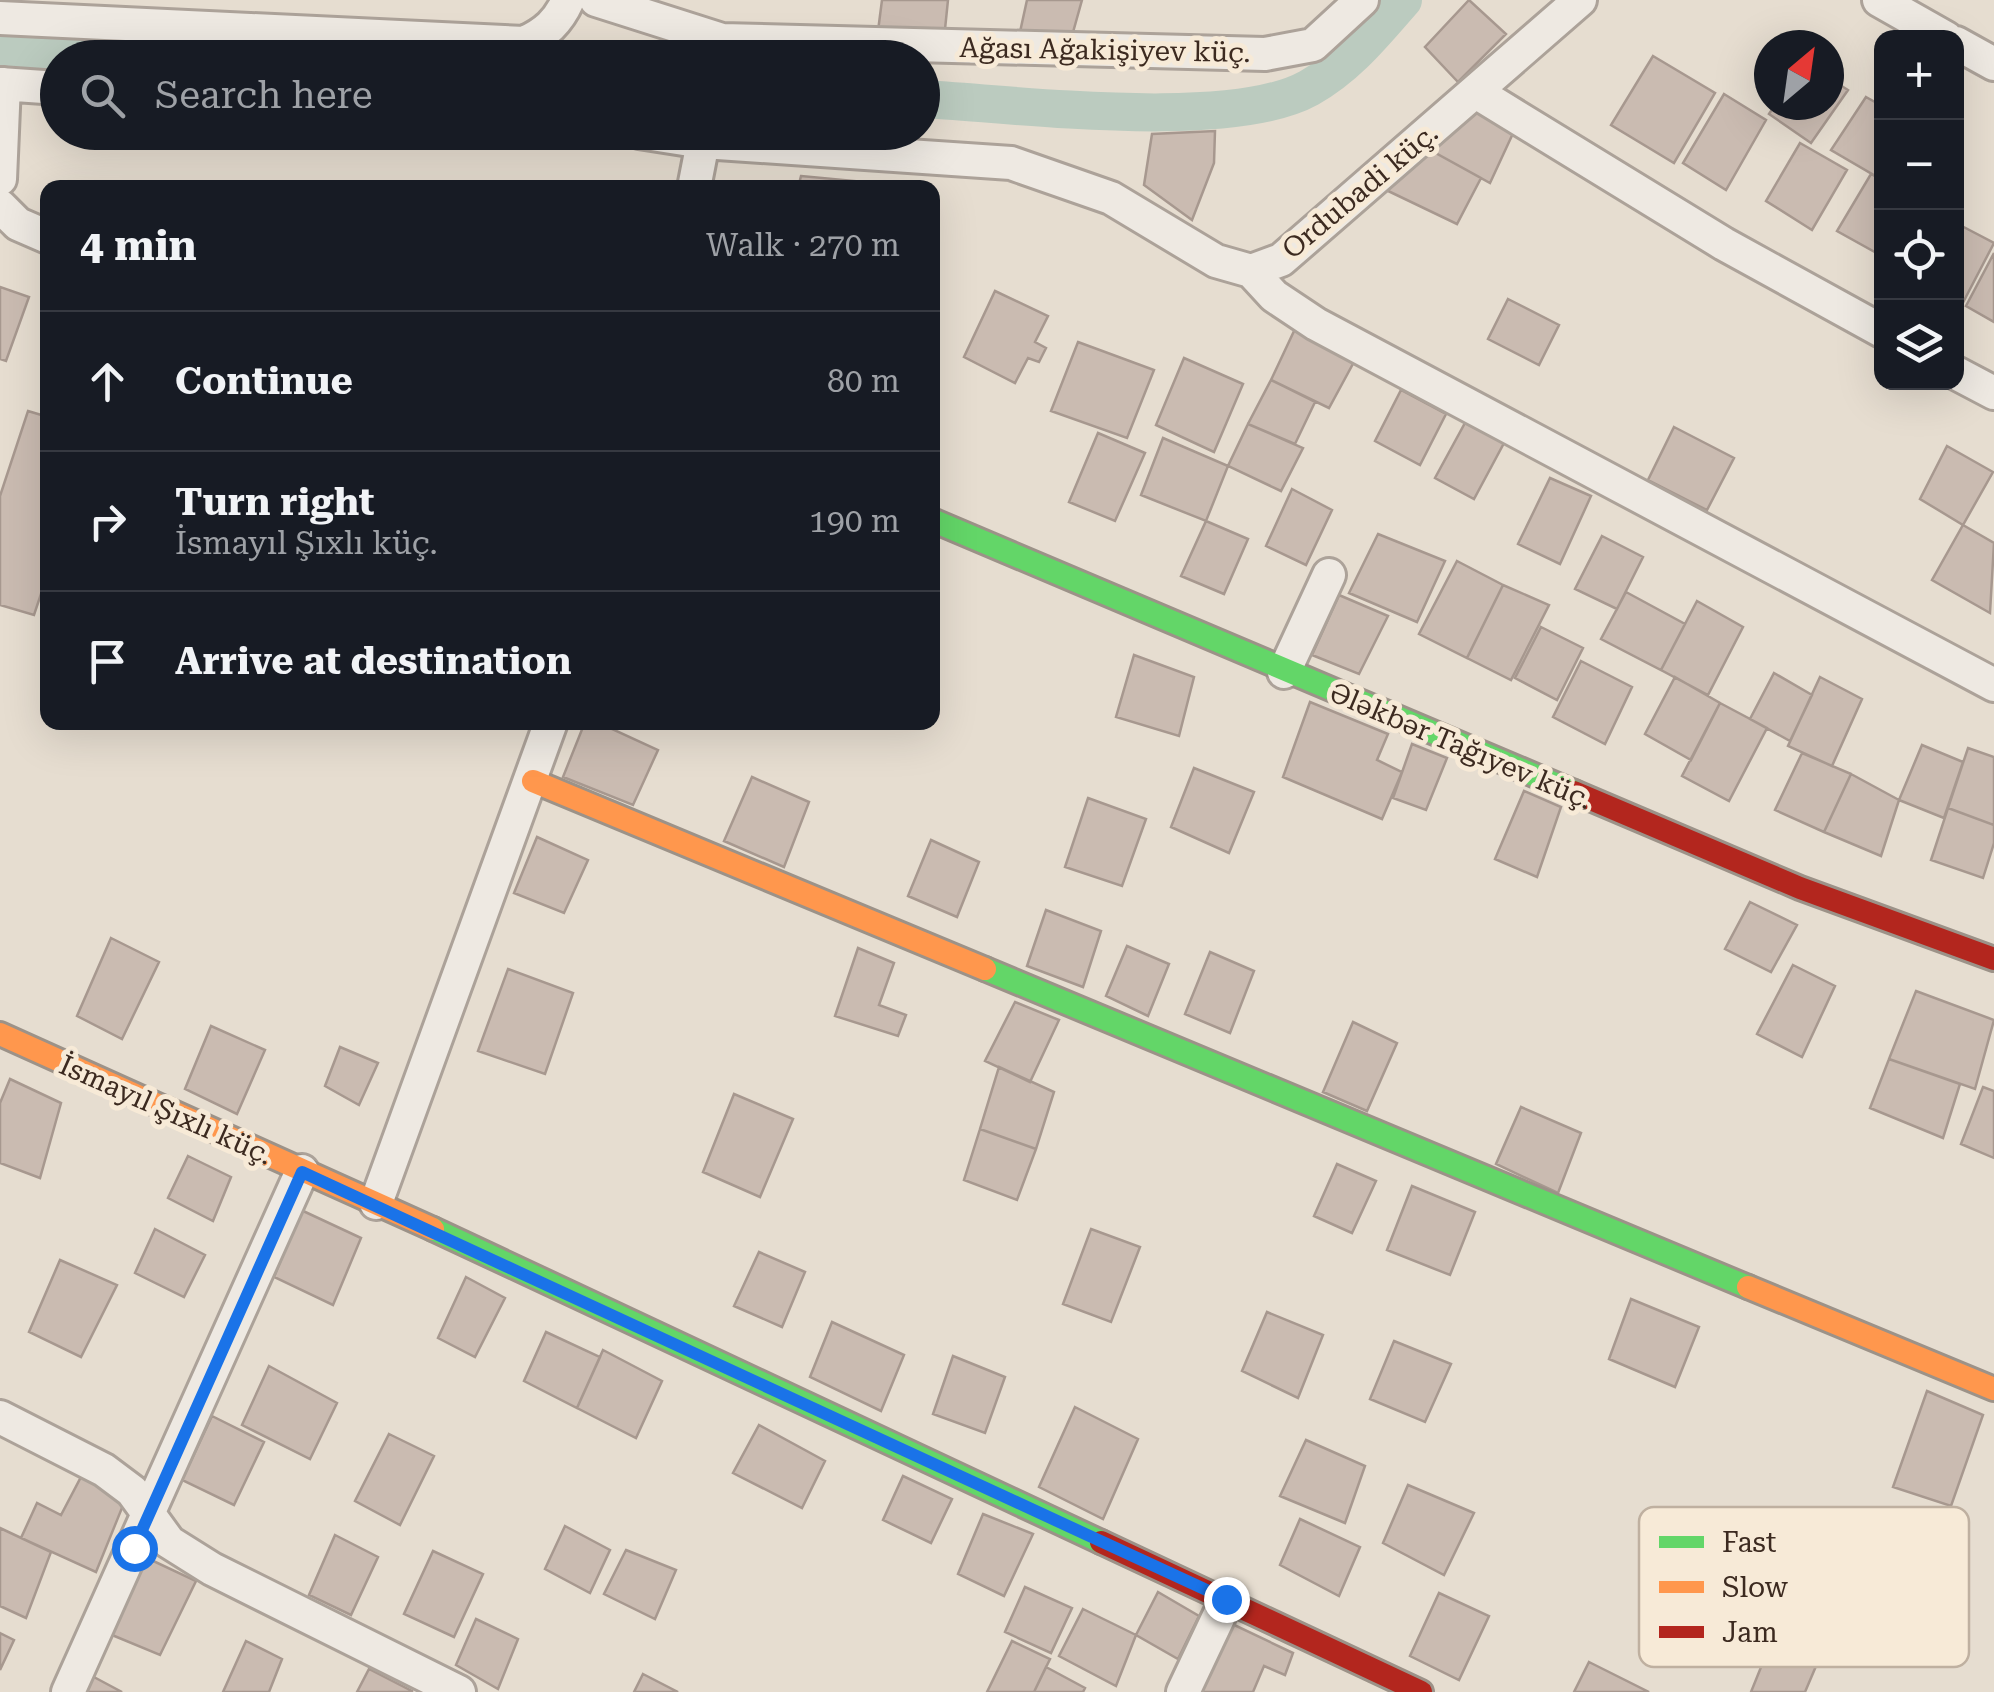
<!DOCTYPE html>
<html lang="en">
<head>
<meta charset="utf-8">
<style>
  :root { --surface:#171b24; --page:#20242c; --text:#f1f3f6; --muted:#9ea1a6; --line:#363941 }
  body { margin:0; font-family:"Roboto Serif",serif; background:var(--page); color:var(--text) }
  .controls { position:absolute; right:30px; top:30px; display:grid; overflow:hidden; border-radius:20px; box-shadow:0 10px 40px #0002 }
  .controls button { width:90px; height:90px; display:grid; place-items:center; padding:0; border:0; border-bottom:2px solid var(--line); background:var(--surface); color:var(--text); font:50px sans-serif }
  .compass { position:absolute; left:1754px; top:30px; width:90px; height:90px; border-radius:50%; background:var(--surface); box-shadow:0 10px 40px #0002; rotate:29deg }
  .stop { position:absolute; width:30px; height:30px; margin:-22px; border:8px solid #1a73e8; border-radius:50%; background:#fff }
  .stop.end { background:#1a73e8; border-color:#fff; box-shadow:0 2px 10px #0008 }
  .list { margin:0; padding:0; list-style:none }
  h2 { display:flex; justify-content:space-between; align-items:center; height:130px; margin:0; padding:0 40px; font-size:42px }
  h2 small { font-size:32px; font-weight:400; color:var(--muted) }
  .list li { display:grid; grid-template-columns:65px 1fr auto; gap:30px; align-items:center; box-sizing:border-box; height:140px; padding:0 40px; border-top:2px solid var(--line) }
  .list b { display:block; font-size:38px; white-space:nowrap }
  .list p { margin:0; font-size:32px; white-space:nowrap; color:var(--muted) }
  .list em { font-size:32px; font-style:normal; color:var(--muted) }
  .icon { flex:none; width:55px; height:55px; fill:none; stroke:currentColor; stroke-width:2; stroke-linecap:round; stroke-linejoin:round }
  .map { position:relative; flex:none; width:1994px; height:1692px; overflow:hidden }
  .search { position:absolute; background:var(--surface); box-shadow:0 10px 40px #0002; left:40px; top:40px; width:900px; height:110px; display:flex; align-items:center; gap:25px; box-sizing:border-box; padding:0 35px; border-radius:55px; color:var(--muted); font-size:38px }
  .panel { position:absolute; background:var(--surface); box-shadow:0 10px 40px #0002; left:40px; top:180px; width:900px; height:550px; border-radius:20px }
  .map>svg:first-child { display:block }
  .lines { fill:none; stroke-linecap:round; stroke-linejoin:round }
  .canal { stroke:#bbcbbf; stroke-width:38 }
  .building { fill:#cabbb1; stroke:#a7988f; stroke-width:2.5 }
  .street-casing { stroke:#aca299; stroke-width:38 }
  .fast-casing { stroke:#9c9288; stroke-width:28 }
  .slow-casing { stroke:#9c9288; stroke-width:28 }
  .jam-casing { stroke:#9c9288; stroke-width:28 }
  .street { stroke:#eee9e2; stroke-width:32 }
  .fast { stroke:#63d668; stroke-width:22 }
  .slow { stroke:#ff974d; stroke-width:22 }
  .jam { stroke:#b3261e; stroke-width:22 }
  .route { stroke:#1a73e8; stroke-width:12 }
  .labels { text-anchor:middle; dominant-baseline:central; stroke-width:10; stroke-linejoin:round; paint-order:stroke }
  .street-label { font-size:28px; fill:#3c2a20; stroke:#f7ead7 }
  .key { fill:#f7ead7; stroke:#bfb0a0; stroke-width:2.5 }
  .key-label { font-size:28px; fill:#3c2a20 }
</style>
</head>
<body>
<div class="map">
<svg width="1994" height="1692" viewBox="0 0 1994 1692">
  <rect width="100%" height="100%" fill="#e6ddd0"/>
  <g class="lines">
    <!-- canal -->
    <path class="canal" d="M0,49L150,58
      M922,99C1016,104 1230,132 1309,88C1348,66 1374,33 1403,0"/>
  </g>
  <!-- building -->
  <path class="building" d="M882,0H948L944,39L878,31Z
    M1027,0H1082L1070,43L1020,32Z
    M1469,0L1506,34L1458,82L1425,47Z
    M1653,56L1715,93L1674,163L1611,125Z
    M1829,78L1848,90L1811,143L1769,114L1775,105H1829Z
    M1724,94L1766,120L1726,190L1683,163Z
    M1866,97L1882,106L1879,178L1831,150Z
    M1469,104L1515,129L1490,183L1423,146Z
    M1215,131L1214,163L1192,220L1144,185L1152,134Z
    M1800,143L1847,170L1812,230L1766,201Z
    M1423,146L1481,178L1457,224L1384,189Z
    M1871,174L1882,180V256L1837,231Z
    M801,176L855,181L854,188H798Z
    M1956,223L1994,243L1956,316Z
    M1994,253V322L1966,306Z
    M0,287L29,297L6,361L0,359Z
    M995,291L1048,316L1035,342L1046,348L1039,362L1028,358L1015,383L964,357Z
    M1508,299L1559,325L1539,365L1488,339Z
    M1295,329L1355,360L1329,408L1271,380Z
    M1078,342L1154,370L1127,438L1051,411Z
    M1184,358L1243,384L1214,452L1156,425Z
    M1271,380L1315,402L1295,444L1248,424Z
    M1401,390L1446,414L1420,465L1375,441Z
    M28,411L48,417V573L34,615L0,605V496Z
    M1465,423L1504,443L1474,499L1435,478Z
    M1248,424L1303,448L1281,491L1228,466Z
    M1674,427L1734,458L1707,510L1648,480Z
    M1098,433L1145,453L1115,521L1069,502Z
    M1163,438L1228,466L1206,521L1141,495Z
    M1947,446L1993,472L1963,525L1920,499Z
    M1550,478L1591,496L1560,564L1518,544Z
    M1292,489L1332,510L1306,565L1266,546Z
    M1206,521L1248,539L1224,594L1181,576Z
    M1963,525L1994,543L1990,613L1932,580Z
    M1378,534L1445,561L1417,622L1349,593Z
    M1602,536L1643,557L1617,609L1575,589Z
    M1457,561L1503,585L1467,658L1419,634Z
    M1503,585L1549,605L1511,680L1467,658Z
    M1626,592L1685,624L1661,670L1601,639Z
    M1339,595L1388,616L1359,674L1312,655Z
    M1697,601L1743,627L1708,695L1661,670Z
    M1541,627L1583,648L1557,700L1515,678Z
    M1134,655L1194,677L1179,736L1116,717Z
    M1581,661L1632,687L1605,744L1553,717Z
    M1774,673L1812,695L1790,741L1750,719Z
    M1675,677L1720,703L1691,760L1645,734Z
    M1820,677L1862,699L1832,766L1788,746Z
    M1310,702L1388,734L1377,760L1402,772L1382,819L1283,777Z
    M1720,703L1767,728L1729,801L1682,776Z
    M585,722H597L658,750L633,805L563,777Z
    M1412,744L1447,758L1426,810L1393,798Z
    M1922,745L1963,762L1944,818L1899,800Z
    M1968,748L1994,757V825L1948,808Z
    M1802,753L1851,774L1824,832L1775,810Z
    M1194,768L1254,792L1229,853L1171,827Z
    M1851,774L1899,800L1881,856L1824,832Z
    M752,777L809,802L784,867L724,841Z
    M1524,791L1561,807L1537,877L1495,859Z
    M1088,798L1146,819L1122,886L1065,867Z
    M1948,808L1994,825V843L1983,878L1931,860Z
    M537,837L588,860L564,913L514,893Z
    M931,840L979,862L957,917L908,896Z
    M1750,902L1797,925L1771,972L1725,949Z
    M1046,910L1101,931L1083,987L1027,966Z
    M111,938L159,962L122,1039L77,1016Z
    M1127,946L1169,964L1148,1016L1106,996Z
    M858,948L894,963L879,1005L906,1015L898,1036L835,1016Z
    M1210,952L1254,971L1230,1033L1185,1014Z
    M1793,965L1835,986L1802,1057L1757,1034Z
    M508,969L573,993L545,1074L478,1051Z
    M1916,991L1994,1020L1975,1089L1889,1059Z
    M1015,1002L1059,1020L1030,1082L985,1061Z
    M1353,1022L1397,1043L1367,1111L1323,1092Z
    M211,1026L265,1050L237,1114L185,1089Z
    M340,1047L378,1063L359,1105L325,1086Z
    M1889,1059L1960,1084L1943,1138L1870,1108Z
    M999,1067L1054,1092L1036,1149L980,1129Z
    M10,1079L61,1103L40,1178L0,1163V1103Z
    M1983,1087L1994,1091V1158L1961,1144Z
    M734,1094L793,1119L760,1197L703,1172Z
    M1521,1107L1581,1133L1558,1193L1496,1164Z
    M980,1129L1036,1149L1017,1200L964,1180Z
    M188,1156L231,1177L213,1221L168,1198Z
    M1337,1164L1376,1181L1352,1233L1314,1216Z
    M1412,1186L1475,1212L1450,1275L1387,1250Z
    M301,1210L361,1238L333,1305L274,1277Z
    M155,1229L205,1255L184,1297L135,1273Z
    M1091,1229L1140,1247L1111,1322L1063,1304Z
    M759,1252L805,1272L782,1327L734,1306Z
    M60,1260L117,1285L81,1357L29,1332Z
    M466,1277L505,1298L475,1357L438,1338Z
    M1631,1299L1699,1327L1675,1387L1609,1359Z
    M1267,1312L1323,1335L1298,1398L1242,1371Z
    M832,1322L904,1355L881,1411L810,1377Z
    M546,1332L600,1357L577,1408L524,1381Z
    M1394,1341L1451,1364L1425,1422L1370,1399Z
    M603,1350L662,1381L636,1438L577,1408Z
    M953,1356L1005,1377L985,1433L933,1414Z
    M269,1366L337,1403L310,1459L242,1425Z
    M1927,1391L1983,1415L1951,1506L1893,1487Z
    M1075,1407L1138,1439L1103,1519L1039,1487Z
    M212,1416L264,1442L234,1505L182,1480Z
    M759,1425L825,1461L802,1508L733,1473Z
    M389,1434L434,1456L400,1525L355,1501Z
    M1306,1440L1365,1466L1345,1523L1280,1496Z
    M903,1476L952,1499L931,1543L883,1520Z
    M81,1477L126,1498L96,1572L21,1538L37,1503L61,1515Z
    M1408,1485L1474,1513L1444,1575L1383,1543Z
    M983,1514L1033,1534L1004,1596L958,1574Z
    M1300,1519L1360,1547L1339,1596L1280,1565Z
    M565,1526L610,1550L590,1593L545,1569Z
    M0,1528L51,1552L26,1618L0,1606Z
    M335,1535L378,1557L351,1615L309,1595Z
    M626,1550L676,1570L655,1619L604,1594Z
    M433,1551L483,1574L454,1637L404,1614Z
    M147,1558L196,1581L160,1655L112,1635Z
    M1025,1587L1072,1608L1051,1653L1005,1632Z
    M1158,1592L1199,1616L1178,1659L1136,1635Z
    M1439,1593L1489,1616L1459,1680L1410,1656Z
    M1083,1609L1136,1635L1116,1686L1059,1656Z
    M476,1619L518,1639L498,1689L456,1665Z
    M1228,1622L1293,1653L1285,1675L1264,1666L1253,1692H1193Z
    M1776,1630L1822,1652L1805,1692H1751Z
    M0,1633L14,1640L0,1670Z
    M246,1641L282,1659L269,1692H223Z
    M1012,1641L1050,1659L1034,1692H987Z
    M1589,1662L1649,1692H1574Z
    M1046,1667L1085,1688L1083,1692H1034Z
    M369,1669L412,1691V1692H357Z
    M643,1674L678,1692H634Z
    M92,1676L122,1692H85Z"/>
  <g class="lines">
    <!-- street casing -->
    <g class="street-casing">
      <path id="street" d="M596,0L722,40L1265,54L1313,45L1362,0
        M1879,0L1946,38
        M0,18L524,43C546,33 558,22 568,0
        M1956,43L1994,64
        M0,84L58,88
        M1476,92L1724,244L1882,331
        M639,132L703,142L1011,163L1111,198L1216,261L1251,271L1281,260L1580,0
        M0,179L4,84
        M694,188L703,142
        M0,206L18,224L48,237
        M1251,271L1274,296L1316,324L1994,685
        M1956,373L1994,393
        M1284,672L1329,575
        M376,1203L551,722
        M0,1417L104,1470L132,1491L169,1542L212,1569L459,1692
        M68,1692L302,1171
        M1183,1692L1227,1599"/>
    </g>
    <!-- fast casing -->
    <g class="fast-casing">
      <path id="fast" d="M932,520L1574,792
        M985,969L1748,1287
        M433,1229L1101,1542"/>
    </g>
    <!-- slow casing -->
    <g class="slow-casing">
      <path id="slow" d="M533,781L985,969
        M0,1034L433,1229
        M1748,1287L1994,1389"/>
    </g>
    <!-- jam casing -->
    <g class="jam-casing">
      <path id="jam" d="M1574,792L1800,888L1994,959
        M1101,1542L1421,1692"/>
    </g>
    <!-- street -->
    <use href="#street" class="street"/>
    <!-- fast -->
    <use href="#fast" class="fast"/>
    <!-- slow -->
    <use href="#slow" class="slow"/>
    <!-- jam -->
    <use href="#jam" class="jam"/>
  </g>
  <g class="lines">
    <!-- route -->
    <path class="route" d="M134,1548L302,1172L1226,1599"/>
  </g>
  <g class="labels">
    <!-- street labels -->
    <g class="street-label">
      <text transform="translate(1105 50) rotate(1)">Ağası Ağakişiyev küç.</text>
      <text transform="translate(1360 191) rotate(-40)">Ordubadi küç.</text>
      <text transform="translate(1461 746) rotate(23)">Ələkbər Tağıyev küç.</text>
      <text transform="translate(166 1110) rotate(24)">İsmayıl Şıxlı küç.</text>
    </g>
  </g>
  <!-- legend -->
  <rect x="1639" y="1507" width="330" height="160" rx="15" class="key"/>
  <rect x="1659" y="1536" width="45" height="12" fill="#63d668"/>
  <rect x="1659" y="1581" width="45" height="12" fill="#ff974d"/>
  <rect x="1659" y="1626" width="45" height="12" fill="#b3261e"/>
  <g class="key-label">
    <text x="1722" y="1552">Fast</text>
    <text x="1722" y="1597">Slow</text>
    <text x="1722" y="1642">Jam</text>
  </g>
</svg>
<div class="controls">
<button>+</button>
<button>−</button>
<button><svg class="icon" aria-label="locate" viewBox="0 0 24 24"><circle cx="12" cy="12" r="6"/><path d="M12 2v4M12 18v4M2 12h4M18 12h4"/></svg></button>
<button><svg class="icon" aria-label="layers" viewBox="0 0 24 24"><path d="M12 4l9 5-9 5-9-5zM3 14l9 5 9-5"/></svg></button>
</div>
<svg class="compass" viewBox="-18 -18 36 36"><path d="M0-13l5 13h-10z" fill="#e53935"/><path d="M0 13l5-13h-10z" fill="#9ea1a6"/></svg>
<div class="stop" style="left:134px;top:1548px"></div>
<div class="stop end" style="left:1226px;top:1599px"></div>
<div class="search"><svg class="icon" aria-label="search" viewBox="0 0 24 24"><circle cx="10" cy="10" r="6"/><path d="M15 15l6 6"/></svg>Search here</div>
<section class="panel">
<h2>4 min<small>Walk · 270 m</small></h2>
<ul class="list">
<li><svg class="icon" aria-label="ahead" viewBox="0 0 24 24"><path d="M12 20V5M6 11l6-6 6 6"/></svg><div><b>Continue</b></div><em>80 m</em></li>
<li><svg class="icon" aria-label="right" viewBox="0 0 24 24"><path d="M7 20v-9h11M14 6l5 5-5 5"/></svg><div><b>Turn right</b><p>İsmayıl Şıxlı küç.</p></div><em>190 m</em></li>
<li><svg class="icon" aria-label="arrive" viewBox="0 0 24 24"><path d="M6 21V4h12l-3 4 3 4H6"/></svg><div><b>Arrive at destination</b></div></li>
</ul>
</section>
</div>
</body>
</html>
